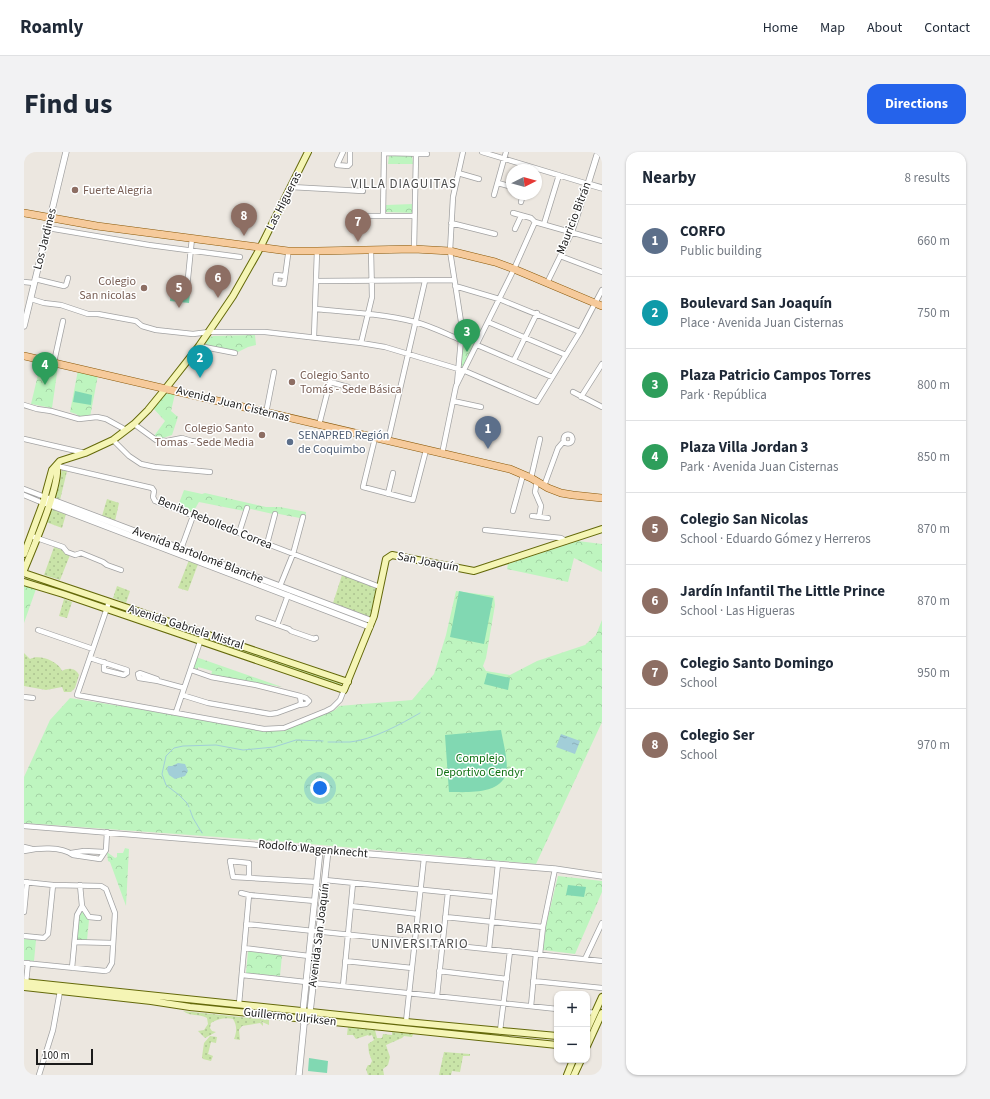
<!DOCTYPE html>
<html lang="en">
<head>
<meta charset="utf-8">
<style>
  :root { --surface:#fff; --page:#f2f2f3; --text:#1f2937; --muted:#747a83; --line:#e0e1e3; --accent:#2563eb }
  body { margin:0; font-family:"Source Sans 3",sans-serif; background:var(--page); color:var(--text) }
  .controls { position:absolute; right:12px; bottom:12px; display:grid; overflow:hidden; border-radius:8px; box-shadow:0 1px 3px #0004 }
  .controls button { width:36px; height:36px; display:grid; place-items:center; padding:0; border:0; border-bottom:1px solid var(--line); background:var(--surface); color:var(--text); font:20px sans-serif }
  .compass { position:absolute; left:482px; top:12px; width:36px; height:36px; border-radius:50%; background:var(--surface); box-shadow:0 1px 3px #0004; rotate:84deg }
  .scale { position:absolute; left:12px; bottom:10px; width:57px; box-sizing:border-box; padding-left:4px; border:2px solid #1b1b1b; border-top:0; font-size:11px; line-height:14px; white-space:nowrap; color:#1b1b1b; -webkit-text-stroke:3px #fff; paint-order:stroke }
  .you { position:absolute; left:296px; top:636px; width:14px; height:14px; margin:-10px; border:3px solid #fff; border-radius:50%; background:#1a73e8; box-shadow:0 0 0 6px #1a73e833 }
  .badge { display:grid; place-items:center; width:26px; height:26px; border-radius:50%; background:var(--accent); color:#fff; font-size:13px; font-weight:700 }
  .pin { position:absolute; translate:-50% -33px; filter:drop-shadow(0 1px 2px #0008) }
  .pin::after { content:''; position:absolute; top:21px; width:14px; height:12px; background:inherit; clip-path:polygon(0 0,100% 0,50% 100%) }
  .list { margin:0; padding:0; list-style:none }
  h2 { display:flex; justify-content:space-between; align-items:center; height:52px; margin:0; padding:0 16px; font-size:17px }
  h2 small { font-size:13px; font-weight:400; color:var(--muted) }
  .list li { display:grid; grid-template-columns:26px 1fr auto; gap:12px; align-items:center; box-sizing:border-box; height:72px; padding:0 16px; border-top:1px solid var(--line) }
  .list b { display:block; font-size:15px; white-space:nowrap }
  .list p { margin:0; font-size:13px; white-space:nowrap; color:var(--muted) }
  .list em { font-size:13px; font-style:normal; color:var(--muted) }
  .map { position:relative; flex:none; width:578px; height:923px; overflow:hidden; border-radius:12px }
  header { display:flex; align-items:center; gap:24px; box-sizing:border-box; height:56px; padding:0 20px; background:var(--surface); border-bottom:1px solid var(--line) }
  header strong { font-size:19px }
  nav { display:flex; gap:22px; margin-inline-start:auto; font-size:14px }
  .intro { display:flex; align-items:center; justify-content:space-between; box-sizing:border-box; height:96px; padding:0 24px }
  h1 { margin:0; font-size:28px }
  .button { padding:10px 18px; border-radius:12px; background:var(--accent); color:#fff; font-size:14px; font-weight:700 }
  main { display:flex; gap:24px; padding:0 24px }
  aside { flex:1; background:var(--surface); border-radius:12px; box-shadow:0 1px 3px #0004 }
  .map>svg:first-child { display:block }
  .grass { fill:url(#grass-dots) }
  .park { fill:url(#park-crowns) }
  .pitch { fill:#81d8b2 }
  .water { fill:url(#water-ripples) }
  .lines { fill:none; stroke-linecap:round; stroke-linejoin:round }
  .stream { stroke:#a2ced8; stroke-width:1 }
  .minor-casing { stroke:#a2a2a2; stroke-width:6 }
  .tertiary-casing { stroke:#a2a2a2; stroke-width:7 }
  .secondary-casing { stroke:#64690a; stroke-width:8 }
  .primary-casing { stroke:#895808; stroke-width:8 }
  .minor { stroke:#fff; stroke-width:4.5 }
  .tertiary { stroke:#fff; stroke-width:5.5 }
  .secondary { stroke:#f5f5b5; stroke-width:6 }
  .primary { stroke:#f6ca9b; stroke-width:7 }
  .education-dot { fill:#8d6e63; stroke:#fff; stroke-width:1.5 }
  .service-dot { fill:#5c6f8a; stroke:#fff; stroke-width:1.5 }
  .labels { text-anchor:middle; dominant-baseline:central; stroke-width:3; stroke-linejoin:round; paint-order:stroke }
  .education-label { font-size:12px; fill:#785e54; stroke:#fff; text-anchor:start }
  .street-label { font-size:12px; fill:#1b1b1b; stroke:#fff }
  .service-label { font-size:12px; fill:#4e5e75; stroke:#fff; text-anchor:start }
  .park-label { font-size:12px; fill:#107113; stroke:#fff }
  .neighbourhood-label { font-size:13px; letter-spacing:1px; fill:#4e4e4e; stroke:#fff }
</style>
</head>
<body>
<header>
<strong>Roamly</strong>
<nav><a>Home</a><a>Map</a><a>About</a><a>Contact</a></nav>
</header>
<div class="intro"><h1>Find us</h1><a class="button">Directions</a></div>
<main>
<div class="map">
<svg width="578" height="923" viewBox="0 0 578 923">
  <defs>
    <pattern id="grass-dots" width="8" height="8" patternUnits="userSpaceOnUse"><rect width="8" height="8" fill="#c9e4a8"/><path d="M2 2h.1M6 6h.1" fill="none" stroke="#acc390" stroke-width="1.8" stroke-linecap="round"/></pattern>
    <pattern id="park-crowns" width="20" height="18" patternUnits="userSpaceOnUse"><rect width="20" height="18" fill="#bef5bf"/><path d="M2 6a3 3 0 1 1 6 0M12 15a3 3 0 1 1 6 0" fill="none" stroke="#a3d1a4"/></pattern>
    <pattern id="water-ripples" width="26" height="14" patternUnits="userSpaceOnUse"><rect width="26" height="14" fill="#a2ced8"/><path d="M2 4q2-2 4 0t4 0M15 11q2-2 4 0t4 0" fill="none" stroke="#8bb0b9"/></pattern>
  </defs>
  <rect width="100%" height="100%" fill="#ece7e0"/>
  <!-- grass -->
  <path class="grass" d="M38,318L43,319L36,348L31,346Z
    M83,347L95,351L91,369L78,364Z
    M28,357L42,362L38,376L22,370Z
    M30,395L39,398L41,402L46,403L36,428L20,423Z
    M165,408L174,412L164,439L154,436Z
    M318,423L352,436L346,465L309,451Z
    M1,425H4L80,450L79,454L2,428Z
    M93,434L106,439L102,451L89,446Z
    M40,447L48,450L43,466L35,464Z
    M86,452L175,482L174,485L85,456Z
    M180,484L317,530V532L315,534L179,487Z
    M0,501L6,507C15,502 34,509 38,519C44,515 52,516 55,523L51,536L47,540H40L38,535L22,538L0,534Z
    M159,859L245,868V873L236,869L237,870L239,871V874L236,871L218,874L215,878L216,888L210,887C213,880 213,873 209,867C202,865 193,867 187,871L186,876L188,879L192,880L181,886L174,879L180,878L184,872L183,866C174,861 167,865 159,859Z
    M324,874L351,878L353,886H358L359,882L368,883V880L389,882L388,885L380,884L378,886L362,893L366,905L364,913L359,917L360,923H344L342,917L344,913H346L348,909L345,901L344,892L350,888L348,883L345,884L344,883L332,887L329,883H323Z
    M186,884L193,885L192,891L187,890L184,902L189,904L187,909L179,907L178,905L180,891Z
    M420,900L446,902V904H439L436,920L428,919L427,923H415Z"/>
  <!-- park -->
  <path class="park" d="M365,4H388L389,12H364Z
    M389,52V61L362,60V53Z
    M440,173L458,177L441,213L437,215Z
    M231,183L232,193L224,195L214,200L199,196L179,193L184,186L189,184Z
    M17,210L34,214L28,256L7,252Z
    M54,218L74,223L66,265L57,266L52,262L46,260Z
    M144,241L151,242L147,259L154,265L148,283L139,286L135,287L130,284L141,269L129,256L138,244Z
    M160,338L178,342L181,341L242,355H256L282,360L281,367L250,361L249,362L227,357L220,359L175,350L169,360L154,354Z
    M554,389L578,392V420L550,406L544,430L483,417L484,412Z
    M0,433L12,437L0,471Z
    M432,439L470,444L471,453L462,506L459,514L462,519L486,523L513,509L561,493L572,483L578,468V570L512,712L263,690L0,671V625L26,568L46,546L115,557L241,579L263,577L311,558L315,554L388,548L410,522L422,483Z
    M172,505L258,535L187,523L188,519L174,515V517L170,516Z
    M101,696L105,697L102,754L86,710L84,709L83,700L91,706L93,705V701H99Z
    M534,724L578,729V740L551,802L519,798L522,773Z
    M58,757L65,768L63,788H52L55,763Z
    M0,787L12,788L10,809L0,808Z
    M224,799L258,803L256,824L222,821Z"/>
  <!-- pitch -->
  <path class="pitch" d="M147,139L166,141L165,151L146,149Z
    M51,239L68,243L67,253L49,250Z
    M435,439L469,446L460,492L426,485Z
    M463,521L486,526L484,538L460,532Z
    M477,578C479,590 485,611 482,622C475,643 442,640 425,640L421,583Z
    M544,733L562,735L560,745L542,743Z
    M285,906L304,909L303,921L284,919Z"/>
  <!-- water -->
  <path class="water" d="M537,582L556,589L551,602L532,595Z
    M154,611L161,612L164,619L161,624L151,627L145,623L143,618L144,614H148Z"/>
  <g class="lines">
    <!-- stream -->
    <path class="stream" d="M304,590C311,590 319,590 326,590C348,588 377,572 396,561
      M165,655L163,651L155,643L142,633L138,622L142,604L150,596L159,594L192,593L219,598L250,595L272,588L299,589
      M166,658L169,666L178,681"/>
    <!-- minor casing -->
    <g class="minor-casing">
      <path id="minor" d="M319,0L313,13L324,14L326,12V0
        M458,0L564,32L548,80L523,131
        M360,1L403,2
        M434,21L455,27
        M474,31L488,35
        M267,35L339,39
        M470,43L482,0
        M497,50L499,42
        M489,61L507,66L511,70L578,89
        M345,64H390
        M359,64L360,0
        M427,71L471,82
        M520,72L535,23
        M24,76L125,93L216,105
        M491,77L497,64
        M390,97L392,2
        M536,104L578,120
        M261,124L252,123L251,131L260,132L264,103V99
        M11,127L40,134L42,133L44,126
        M292,129L430,128
        M0,130L10,131
        M431,134L475,147L556,180
        M163,136L168,86
        M7,147L20,151L37,153L64,162H74L101,167L112,169L118,174L132,178L169,182L185,180H241L337,191L361,195L441,219L513,250L556,180L578,138
        M291,157C324,160 359,162 391,170C407,174 422,182 437,188
        M464,170L542,203
        M290,185L293,99
        M337,191L348,145L347,98
        M453,193L528,225
        M175,194L211,201
        M490,208L513,161
        M30,210L39,169
        M433,232L438,176L426,99L429,45L439,0
        M549,240L578,255
        M557,245L578,212
        M429,249L457,255
        M0,253L13,257L27,259L55,267L73,265L82,267L102,278
        M242,261L250,220
        M110,272L132,288L143,289L158,286L168,289L191,292
        M295,273L306,230L324,235
        M539.5 287a4.5 4.5 0 1 1 9 0a4.5 4.5 0 1 1-9 0Z
        M351,286L339,335L389,348L402,298
        M0,287L61,301
        M89,288L105,304L117,312L131,315L186,320
        M364,289L401,129
        M418,302L432,234L490,117L511,70
        M33,314L128,336L130,339L129,345L131,349L356,435
        M507,326L516,287
        M513,329L511,340L517,354L515,365
        M520,334L534,296L540,289
        M0,337L21,345
        M364,342L369,321
        M0,343L19,351
        M489,359L499,323
        M508,364L524,366
        M461,378L537,386L542,389
        M215,381L223,356
        M7,384L39,395L43,400L51,403L57,401L79,410L83,413L97,418
        M243,392L251,362
        M157,397L169,364
        M256,434L269,402L279,365
        M85,450L53,543L240,577L260,576L302,559L308,556L316,548L320,538
        M234,466L265,477L267,479L290,487L292,486
        M253,473L264,443
        M14,478L69,497
        M66,506L103,518V521L100,523L80,518V510
        M134,529L133,527L116,521L114,522L115,526L134,529L160,536
        M158,543L184,551L246,562L253,561L275,553L277,551L276,544L232,533L187,525L167,518
        M0,545L9,546
        M275,553L282,552L285,549L282,546L276,544
        M152,560L179,481
        M0,674L296,698
        M0,695L8,697
        M0,699C14,696 37,694 49,703L76,707L82,698L83,680
        M47,701L60,699L80,700
        M225,726V711L206,709L209,725L293,730
        M301,728L470,745
        M0,730L29,733L77,734L82,737L91,761L88,811L84,818L81,819L0,811
        M217,741L225,743L291,749
        M58,754L65,765L75,766
        M327,754L394,762
        M0,760L3,730
        M421,765L519,775
        M222,772L578,809
        M0,784L20,786L24,782L29,733
        M51,790L89,791
        M220,796L285,804
        M465,797L474,712
        M516,802L519,775L531,717
        M561,807L578,771
        M321,809L388,816
        M48,816L53,763L58,754L56,733
        M415,819L483,827
        M218,823L282,830
        M509,829L578,836
        M2,831L4,811
        M289,831L533,857
        M319,834L329,731
        M413,844L424,740
        M215,852L225,743
        M507,854L512,802
        M563,860L571,861
        M382,870L400,706
        M476,879L486,799
        M15,923L29,878L36,839"/>
    </g>
    <!-- tertiary casing -->
    <g class="tertiary-casing">
      <path id="tertiary" d="M574,0L564,32L578,36
        M0,174L42,0
        M23,346L348,469
        M21,351L346,475
        M282,870L286,860L304,698
        M275,923L280,872L278,867L279,859L296,698L531,717L578,724"/>
    </g>
    <!-- secondary casing -->
    <g class="secondary-casing">
      <path id="secondary" d="M0,402L19,351L28,318L36,309L61,301L89,288L110,272L124,258L142,236L175,194L209,144L234,100L284,0
        M0,418C9,396 36,335 33,314
        M0,421L324,530
        M0,430L39,442L320,538L350,464L362,407L368,403L450,419L578,377
        M0,830L382,870L533,884
        M0,835L127,849L166,855L533,893
        M563,878L578,845
        M563,894L578,861
        M543,923L549,908
        M550,923L557,908"/>
    </g>
    <!-- primary casing -->
    <g class="primary-casing">
      <path id="primary" d="M0,61L73,74L264,99H293L390,97L426,99L471,110L490,117L578,154
        M0,204L486,317L507,326L524,336L537,341L549,343L578,346"/>
    </g>
    <!-- minor -->
    <use href="#minor" class="minor"/>
    <!-- tertiary -->
    <use href="#tertiary" class="tertiary"/>
    <!-- secondary -->
    <use href="#secondary" class="secondary"/>
    <!-- primary -->
    <use href="#primary" class="primary"/>
  </g>
  <!-- markers -->
  <g class="education-dot">
    <circle cx="51" cy="38" r="4"/>
    <circle cx="120" cy="136" r="4"/>
    <circle cx="268" cy="230" r="4"/>
    <circle cx="238" cy="283" r="4"/>
  </g>
  <circle class="service-dot" cx="266" cy="290" r="4"/>
  <g class="labels">
    <!-- education labels -->
    <g class="education-label">
      <text x="59" y="38">Fuerte Alegria</text>
      <text x="112" y="129" text-anchor="end">Colegio<tspan x="112" dy="14">San nicolas</tspan></text>
      <text x="276" y="223">Colegio Santo<tspan x="276" dy="14">Tomás - Sede Básica</tspan></text>
      <text x="230" y="276" text-anchor="end">Colegio Santo<tspan x="230" dy="14">Tomas - Sede Media</tspan></text>
    </g>
    <!-- street labels -->
    <g class="street-label">
      <text transform="translate(260 49) rotate(-63)">Las Higueras</text>
      <text transform="translate(550 66) rotate(-69)">Mauricio Bitrán</text>
      <text transform="translate(21 87) rotate(-76)">Los Jardines</text>
      <text transform="translate(209 252) rotate(14)">Avenida Juan Cisternas</text>
      <text transform="translate(191 371) rotate(22)">Benito Rebolledo Correa</text>
      <text transform="translate(174 403) rotate(21)">Avenida Bartolomé Blanche</text>
      <text transform="translate(404 410) rotate(11)">San Joaquín</text>
      <text transform="translate(162 475) rotate(18)">Avenida Gabriela Mistral</text>
      <text transform="translate(289 697) rotate(5)">Rodolfo Wagenknecht</text>
      <text transform="translate(295 783) rotate(-83)">Avenida San Joaquín</text>
      <text transform="translate(266 865) rotate(6)">Guillermo Ulriksen</text>
    </g>
    <!-- service labels -->
    <g class="service-label">
      <text x="274" y="283">SENAPRED Región<tspan x="274" dy="14">de Coquimbo</tspan></text>
    </g>
    <!-- park labels -->
    <g class="park-label">
      <text x="456" y="606">Complejo<tspan x="456" dy="14">Deportivo Cendyr</tspan></text>
    </g>
    <!-- neighbourhood labels -->
    <g class="neighbourhood-label">
      <text x="380" y="32">VILLA DIAGUITAS</text>
      <text x="396" y="777">BARRIO<tspan x="396" dy="15">UNIVERSITARIO</tspan></text>
    </g>
  </g>
</svg>
<div class="controls">
<button>+</button>
<button>−</button>
</div>
<svg class="compass" viewBox="-18 -18 36 36"><path d="M0-13l5 13h-10z" fill="#e53935"/><path d="M0 13l5-13h-10z" fill="#747a83"/></svg>
<div class="scale">100 m</div>
<div class="you"></div>
<div class="pin badge" style="left:464px;top:297px;background:#5c6f8a">1</div>
<div class="pin badge" style="left:176px;top:226px;background:#0f9aa8">2</div>
<div class="pin badge" style="left:443px;top:200px;background:#2e9e5b">3</div>
<div class="pin badge" style="left:21px;top:233px;background:#2e9e5b">4</div>
<div class="pin badge" style="left:155px;top:156px;background:#8d6e63">5</div>
<div class="pin badge" style="left:194px;top:146px;background:#8d6e63">6</div>
<div class="pin badge" style="left:334px;top:90px;background:#8d6e63">7</div>
<div class="pin badge" style="left:220px;top:84px;background:#8d6e63">8</div>
</div>
<aside>
<h2>Nearby<small>8 results</small></h2>
<ul class="list">
<li><span class="badge" style="background:#5c6f8a">1</span><div><b>CORFO</b><p>Public building</p></div><em>660 m</em></li>
<li><span class="badge" style="background:#0f9aa8">2</span><div><b>Boulevard San Joaquín</b><p>Place · Avenida Juan Cisternas</p></div><em>750 m</em></li>
<li><span class="badge" style="background:#2e9e5b">3</span><div><b>Plaza Patricio Campos Torres</b><p>Park · República</p></div><em>800 m</em></li>
<li><span class="badge" style="background:#2e9e5b">4</span><div><b>Plaza Villa Jordan 3</b><p>Park · Avenida Juan Cisternas</p></div><em>850 m</em></li>
<li><span class="badge" style="background:#8d6e63">5</span><div><b>Colegio San Nicolas</b><p>School · Eduardo Gómez y Herreros</p></div><em>870 m</em></li>
<li><span class="badge" style="background:#8d6e63">6</span><div><b>Jardín Infantil The Little Prince</b><p>School · Las Higueras</p></div><em>870 m</em></li>
<li><span class="badge" style="background:#8d6e63">7</span><div><b>Colegio Santo Domingo</b><p>School</p></div><em>950 m</em></li>
<li><span class="badge" style="background:#8d6e63">8</span><div><b>Colegio Ser</b><p>School</p></div><em>970 m</em></li>
</ul>
</aside>
</main>
</body>
</html>
